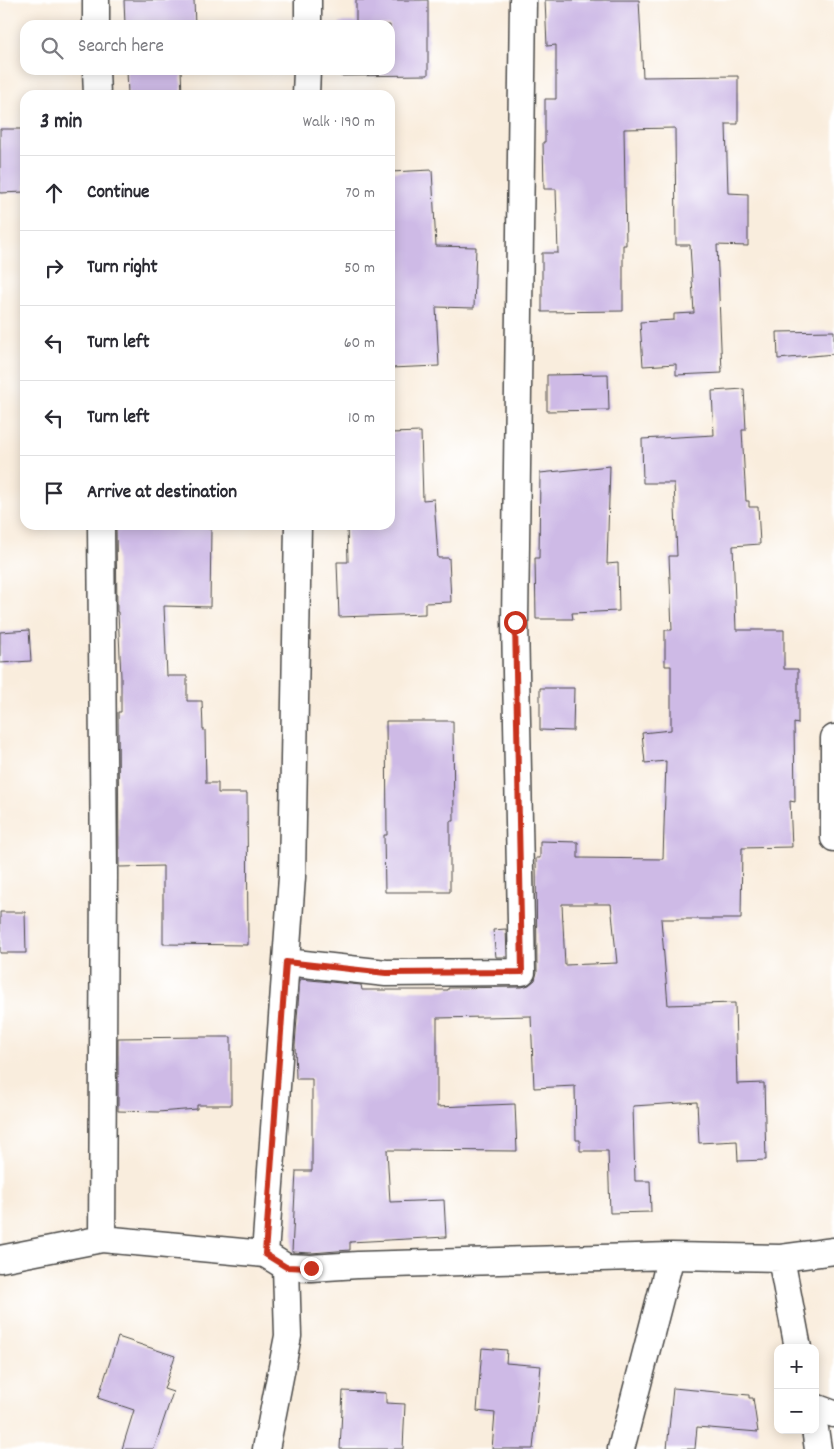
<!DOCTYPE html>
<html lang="en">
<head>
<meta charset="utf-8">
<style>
  :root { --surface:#fff; --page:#f7f7f7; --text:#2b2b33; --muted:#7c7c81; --line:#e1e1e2 }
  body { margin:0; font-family:Dekko,sans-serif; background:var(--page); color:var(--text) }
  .controls { position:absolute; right:15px; bottom:15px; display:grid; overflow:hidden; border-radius:10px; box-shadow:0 2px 12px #0003 }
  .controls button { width:45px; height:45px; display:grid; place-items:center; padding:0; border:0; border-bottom:1px solid var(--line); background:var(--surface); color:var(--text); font:25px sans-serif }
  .stop { position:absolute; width:15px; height:15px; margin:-11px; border:4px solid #c8321e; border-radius:50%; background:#fff }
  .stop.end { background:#c8321e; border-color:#fff; box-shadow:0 1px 5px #0008 }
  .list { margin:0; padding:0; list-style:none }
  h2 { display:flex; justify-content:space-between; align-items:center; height:65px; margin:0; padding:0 20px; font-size:21px }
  h2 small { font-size:16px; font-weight:400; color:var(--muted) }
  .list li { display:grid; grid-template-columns:32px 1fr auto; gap:15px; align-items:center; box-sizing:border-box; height:75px; padding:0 20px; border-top:1px solid var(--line) }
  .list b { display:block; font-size:19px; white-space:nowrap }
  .list em { font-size:16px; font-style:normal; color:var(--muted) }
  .icon { flex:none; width:28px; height:28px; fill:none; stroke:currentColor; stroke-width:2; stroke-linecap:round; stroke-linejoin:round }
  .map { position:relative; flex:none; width:834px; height:1449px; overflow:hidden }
  .search { position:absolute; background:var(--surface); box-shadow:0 2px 12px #0003; left:20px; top:20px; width:375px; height:55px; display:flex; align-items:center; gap:12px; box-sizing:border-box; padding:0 18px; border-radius:15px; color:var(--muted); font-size:19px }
  .panel { position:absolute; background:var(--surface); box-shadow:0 2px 12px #0003; left:20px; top:90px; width:375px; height:440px; border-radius:15px }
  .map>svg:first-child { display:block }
  .building { fill:#cebae6; fill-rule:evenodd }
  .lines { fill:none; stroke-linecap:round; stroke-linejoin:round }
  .street-casing { stroke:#4a4846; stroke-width:29 }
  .street { stroke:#fff; stroke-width:26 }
  .route { stroke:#c8321e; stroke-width:6 }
</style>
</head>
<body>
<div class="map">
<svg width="834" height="1449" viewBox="0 0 834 1449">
  <rect width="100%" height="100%" fill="#fff"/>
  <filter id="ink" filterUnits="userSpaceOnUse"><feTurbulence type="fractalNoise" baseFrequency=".02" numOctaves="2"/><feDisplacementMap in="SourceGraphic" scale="10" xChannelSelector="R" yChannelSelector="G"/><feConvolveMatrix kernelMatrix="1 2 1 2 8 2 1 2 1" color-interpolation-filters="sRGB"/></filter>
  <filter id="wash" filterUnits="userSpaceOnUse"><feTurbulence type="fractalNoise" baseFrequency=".0096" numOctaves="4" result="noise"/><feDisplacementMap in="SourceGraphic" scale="20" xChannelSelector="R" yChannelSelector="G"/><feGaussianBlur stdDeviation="1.12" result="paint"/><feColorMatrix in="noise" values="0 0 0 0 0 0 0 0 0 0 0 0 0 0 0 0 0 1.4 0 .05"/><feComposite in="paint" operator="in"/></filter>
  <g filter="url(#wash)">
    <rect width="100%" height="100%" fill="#f9eddd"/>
    <g id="blocks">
      <!-- building -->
      <path class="building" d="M124,0H194L195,25H125Z
        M356,0H428V75L340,76V70H390V25H340V22H356Z
        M545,0H639L643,77L738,76V124H726L728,193L748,194V246L717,245L722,373L676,375V364L643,366L640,322L674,320V314L694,313L690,245H676L675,128L624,129L626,245H623V311L542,312V253H558L556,189H544L543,142H545V99H556V45L547,46Z
        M127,70H181L182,95H128Z
        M0,129H25V192L0,193Z
        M432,170L436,246L476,247L474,308L436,307L439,366L390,368V172Z
        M834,331V354L778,359L777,332Z
        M608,374L609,410L547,411V375Z
        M744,389L746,430H742L746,501H749V507H758L760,544L733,546L736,630H784V669H798V724L794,723L795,802L790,801L792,847L742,848L741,919H661L668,1005L735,1003L737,1084L764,1083L766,1160L738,1161L737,1141L699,1143L697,1102L633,1106L635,1181H650L651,1212L610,1213L608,1151H580V1140H576L575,1086L534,1088L531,1016L437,1018V1107L515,1104L517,1151L387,1150L390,1202L444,1200L446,1237L350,1242V1250L311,1253L292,1252L296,1171H312V1079H296L295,1045L300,979L361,985L362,990H448V988L522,987L529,985L535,980L537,972L536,858H540V841L578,842V858L663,859L666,761L645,763L642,733L671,730V666H665V630H672L669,556H677L674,483H643L642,439L714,435L712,391ZM562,904H611L617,963L565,965Z
        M421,432L423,500L434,499L438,558H449L451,602L425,603V614L339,617L337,562H348L347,525H390V433Z
        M610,466L607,564L618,563L619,611L572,613L573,619H536L535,558H539L540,473Z
        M116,525H208V529L211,528L210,607L164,606L167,676H187V701H202L203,730H205L206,783H218V793H247L248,945L163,944V866L119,867L118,712H121V677L118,612H117Z
        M29,630L31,661L0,663V632Z
        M540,688H574L573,731L540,730Z
        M386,721H453L454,821H450V892H385L384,835H387Z
        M0,912H25L26,953H0Z
        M506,929L507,957H496L493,930Z
        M202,1037H231V1105H197V1109L158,1112L118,1111V1038Z
        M118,1337L175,1356L164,1389L173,1392L154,1449H122L134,1410L98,1398Z
        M482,1348L507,1350L506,1363L541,1366L533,1449H492L495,1413L477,1411Z
        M673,1388L749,1395V1398H753L758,1432L697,1427L695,1449H667Z
        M343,1391L386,1393V1403L405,1404L403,1449H340Z"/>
    </g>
  </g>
  <g filter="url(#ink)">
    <use href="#blocks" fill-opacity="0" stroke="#4a4846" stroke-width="1"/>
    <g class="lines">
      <!-- street casing -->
      <g class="street-casing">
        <path id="street" d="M96,0V25
          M308,25V0
          M96,70L97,95
          M306,95L307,70
          M101,525L104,872L102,1239
          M834,738V838
          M286,962L386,973L522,972L515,622L523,0
          M265,1254L292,877L298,525
          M781,1258L798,1348
          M0,1259L102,1239L265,1254L286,1267L311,1268L358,1265L671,1256L781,1258L834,1251
          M815,1407L834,1414
          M815,1429L818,1449
          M266,1449L288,1336L286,1267
          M621,1449L671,1256"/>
      </g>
      <!-- street -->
      <use href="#street" class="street"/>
    </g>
  </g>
  <g class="lines" filter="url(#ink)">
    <!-- route -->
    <path class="route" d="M311,1268L286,1267L265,1254L286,962L386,973L522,972L515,622"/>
  </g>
</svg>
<div class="controls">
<button>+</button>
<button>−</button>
</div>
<div class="stop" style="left:515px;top:622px"></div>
<div class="stop end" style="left:311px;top:1268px"></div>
<div class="search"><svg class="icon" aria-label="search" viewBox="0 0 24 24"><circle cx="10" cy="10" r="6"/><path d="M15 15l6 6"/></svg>Search here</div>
<section class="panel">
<h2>3 min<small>Walk · 190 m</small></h2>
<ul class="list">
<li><svg class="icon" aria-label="ahead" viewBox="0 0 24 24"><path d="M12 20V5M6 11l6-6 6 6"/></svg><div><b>Continue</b></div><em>70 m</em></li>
<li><svg class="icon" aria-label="right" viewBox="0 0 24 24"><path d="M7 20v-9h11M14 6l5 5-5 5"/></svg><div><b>Turn right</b></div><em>50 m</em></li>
<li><svg class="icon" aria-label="left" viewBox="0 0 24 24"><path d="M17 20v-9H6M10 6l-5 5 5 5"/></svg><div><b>Turn left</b></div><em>60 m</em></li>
<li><svg class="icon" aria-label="left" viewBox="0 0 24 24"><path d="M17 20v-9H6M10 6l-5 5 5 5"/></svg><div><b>Turn left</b></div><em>10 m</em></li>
<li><svg class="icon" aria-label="arrive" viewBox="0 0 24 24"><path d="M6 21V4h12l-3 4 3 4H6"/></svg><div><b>Arrive at destination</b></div></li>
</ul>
</section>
</div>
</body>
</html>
